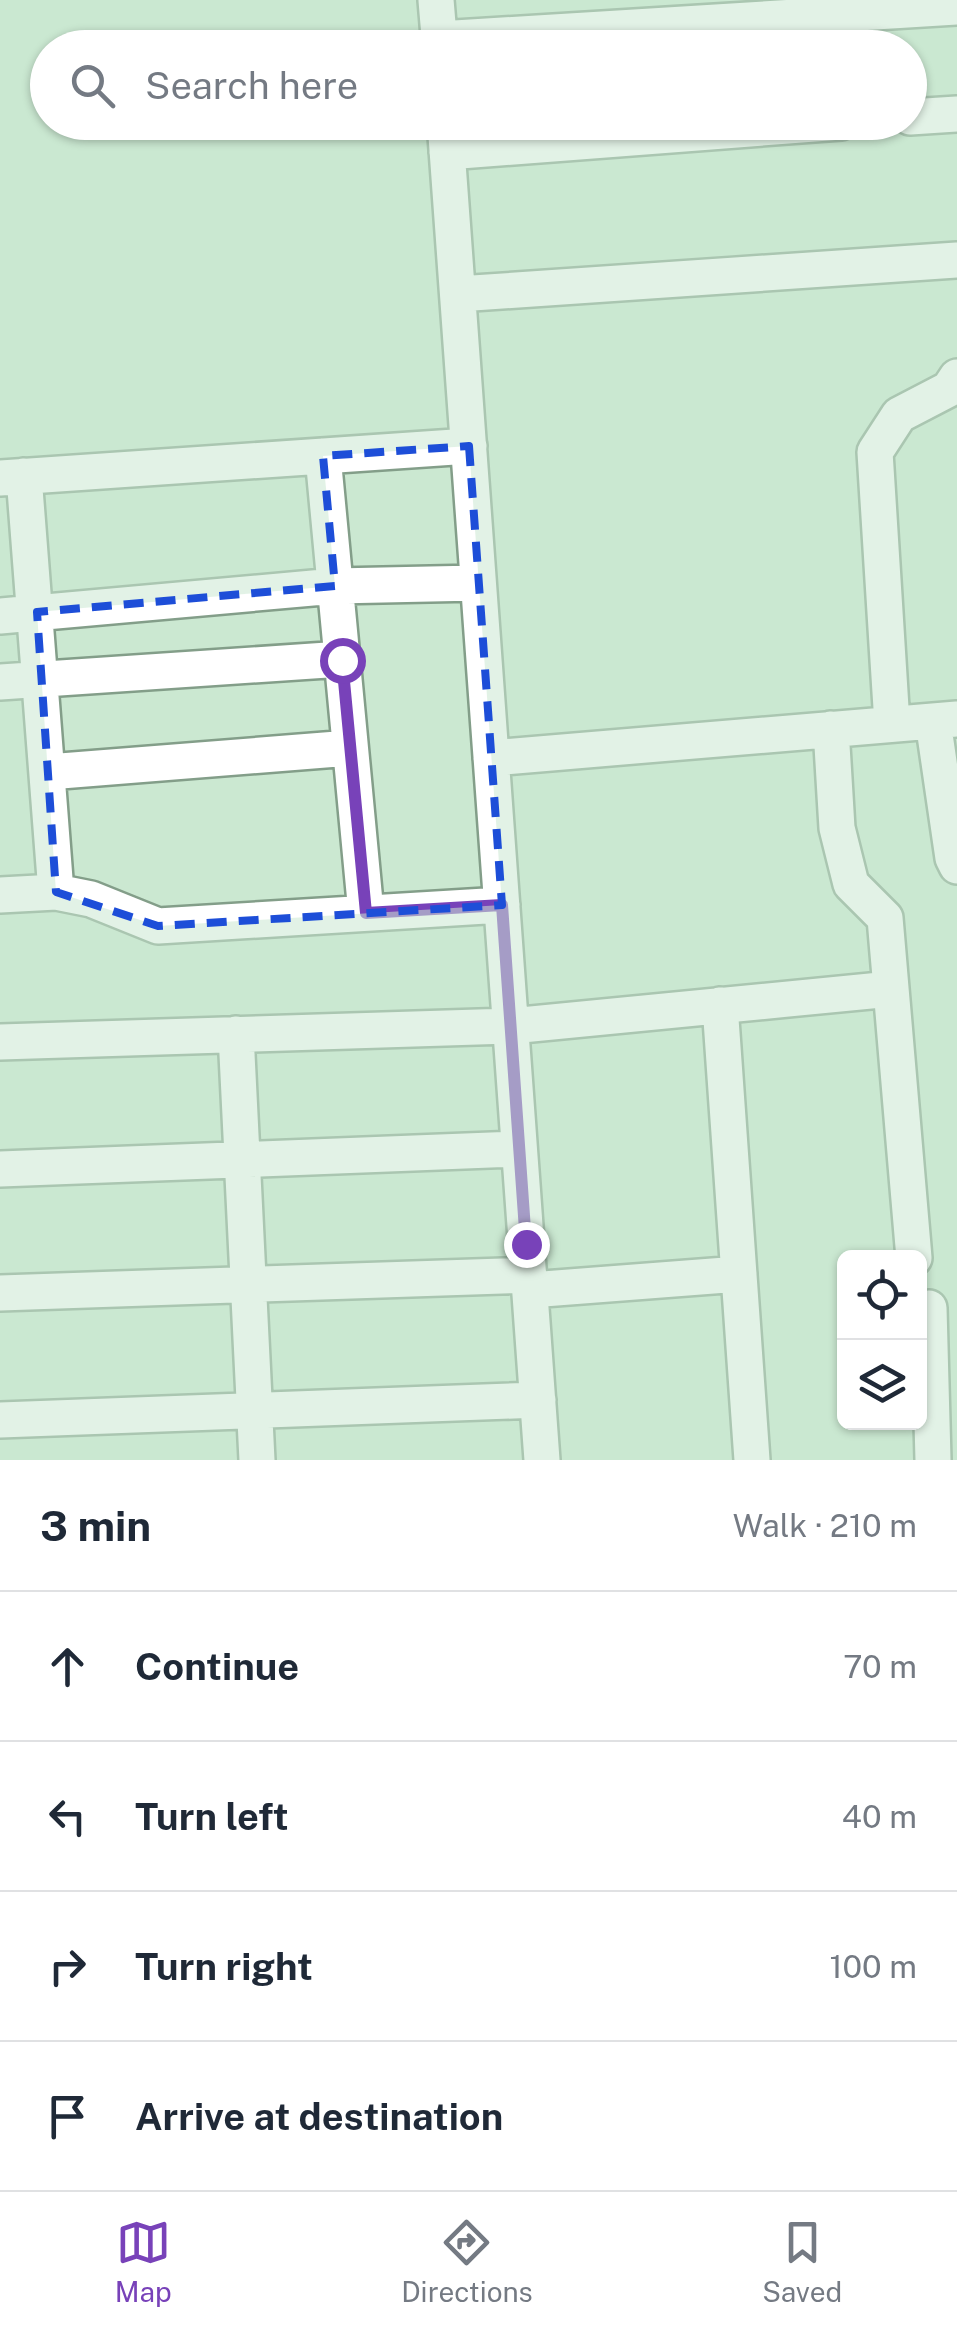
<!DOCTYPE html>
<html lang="en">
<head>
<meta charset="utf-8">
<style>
  :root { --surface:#fff; --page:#f6f6f7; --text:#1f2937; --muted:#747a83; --line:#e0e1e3; --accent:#7842b9 }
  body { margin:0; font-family:"Public Sans",sans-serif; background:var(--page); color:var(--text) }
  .controls { position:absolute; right:30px; bottom:30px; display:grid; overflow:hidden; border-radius:15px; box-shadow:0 2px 8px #0004 }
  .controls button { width:90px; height:90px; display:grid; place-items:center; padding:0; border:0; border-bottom:2px solid var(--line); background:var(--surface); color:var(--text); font:50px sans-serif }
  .stop { position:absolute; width:30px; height:30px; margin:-22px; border:8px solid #7842b9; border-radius:50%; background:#fff }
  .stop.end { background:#7842b9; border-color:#fff; box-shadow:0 2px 10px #0008 }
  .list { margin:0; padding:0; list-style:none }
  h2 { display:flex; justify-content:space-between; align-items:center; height:130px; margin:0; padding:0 40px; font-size:42px }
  h2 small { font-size:32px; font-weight:400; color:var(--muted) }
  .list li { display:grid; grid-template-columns:65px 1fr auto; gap:30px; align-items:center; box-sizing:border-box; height:150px; padding:0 40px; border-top:2px solid var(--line) }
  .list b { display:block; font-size:38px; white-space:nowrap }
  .list em { font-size:32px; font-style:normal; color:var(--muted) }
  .icon { flex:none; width:55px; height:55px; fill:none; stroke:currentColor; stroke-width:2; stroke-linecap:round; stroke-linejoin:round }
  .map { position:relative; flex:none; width:957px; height:1460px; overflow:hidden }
  .search { position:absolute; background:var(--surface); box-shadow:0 2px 8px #0004; left:30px; right:30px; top:30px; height:110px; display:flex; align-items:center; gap:25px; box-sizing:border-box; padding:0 35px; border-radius:55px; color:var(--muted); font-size:38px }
  .sheet { height:730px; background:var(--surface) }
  nav { display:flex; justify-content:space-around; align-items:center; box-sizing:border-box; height:140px; border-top:2px solid var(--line); background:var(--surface); font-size:28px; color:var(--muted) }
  nav a { display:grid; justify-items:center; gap:5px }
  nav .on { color:var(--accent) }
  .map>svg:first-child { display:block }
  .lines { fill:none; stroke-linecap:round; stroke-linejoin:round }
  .minor-casing { stroke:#839e89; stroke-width:40 }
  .minor { stroke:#fff; stroke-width:35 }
  .route { stroke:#7842b9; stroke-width:12 }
  .marked { fill:none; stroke:#1d4ed8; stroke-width:8; stroke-dasharray:20 12; stroke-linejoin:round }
</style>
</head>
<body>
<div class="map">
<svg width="957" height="1460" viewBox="0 0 957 1460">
  <rect width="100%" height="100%" fill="#cbe8d1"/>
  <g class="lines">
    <!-- minor casing -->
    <g class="minor-casing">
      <path id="minor" d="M436,0L440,48
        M439,39L957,7
        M910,117L957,114
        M445,122L542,1460
        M447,152L841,122
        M458,294L957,260
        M323,456L366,913
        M24,476L56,892
        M0,478L469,446
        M0,616L335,586L478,583
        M0,682L342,659
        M933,721L953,858L957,866
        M892,724L875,452L899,415L949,389L957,377
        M831,729L837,828L851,884L885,918L914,1258
        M491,758L957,719
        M48,772L350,748
        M0,895L56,892L91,899L158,926L502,905
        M720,1005L752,1460
        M236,1034L257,1460
        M0,1042L511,1026L891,989
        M0,1169L519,1149
        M530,1290L739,1274
        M0,1293L529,1275
        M929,1308L933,1460
        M0,1420L538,1400"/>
    </g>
    <!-- minor -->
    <use href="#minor" class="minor"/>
  </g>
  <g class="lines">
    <!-- route -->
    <path class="route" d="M342,660L366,913L502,905L526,1244"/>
  </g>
  <!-- marked area -->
  <path d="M0 0H957V1460H0ZM469,446L502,905L158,926L56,892L37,612L335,586L323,456Z" fill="#cbe8d1" fill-opacity=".55" fill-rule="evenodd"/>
  <path class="marked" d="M469,446L502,905L158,926L56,892L37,612L335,586L323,456Z"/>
</svg>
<div class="controls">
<button><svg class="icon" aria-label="locate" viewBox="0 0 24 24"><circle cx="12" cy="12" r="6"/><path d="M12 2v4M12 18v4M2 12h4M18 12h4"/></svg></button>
<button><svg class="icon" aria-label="layers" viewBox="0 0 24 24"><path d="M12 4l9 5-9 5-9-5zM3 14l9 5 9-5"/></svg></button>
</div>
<div class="stop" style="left:342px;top:660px"></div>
<div class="stop end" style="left:526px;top:1244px"></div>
<div class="search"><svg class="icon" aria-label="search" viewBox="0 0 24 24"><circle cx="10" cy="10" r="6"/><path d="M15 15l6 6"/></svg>Search here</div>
</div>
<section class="sheet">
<h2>3 min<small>Walk · 210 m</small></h2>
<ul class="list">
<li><svg class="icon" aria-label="ahead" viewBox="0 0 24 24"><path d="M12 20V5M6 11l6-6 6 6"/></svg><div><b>Continue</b></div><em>70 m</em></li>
<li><svg class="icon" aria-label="left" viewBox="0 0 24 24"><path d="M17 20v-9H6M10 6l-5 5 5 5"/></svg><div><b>Turn left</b></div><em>40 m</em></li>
<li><svg class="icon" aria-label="right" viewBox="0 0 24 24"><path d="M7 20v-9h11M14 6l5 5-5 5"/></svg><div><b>Turn right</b></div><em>100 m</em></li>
<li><svg class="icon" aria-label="arrive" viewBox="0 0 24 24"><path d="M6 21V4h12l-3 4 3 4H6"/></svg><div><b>Arrive at destination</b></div></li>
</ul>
</section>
<nav>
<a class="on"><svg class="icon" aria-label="map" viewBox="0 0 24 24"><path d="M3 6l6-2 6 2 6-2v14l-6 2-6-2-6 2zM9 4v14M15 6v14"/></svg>Map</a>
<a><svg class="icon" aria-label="directions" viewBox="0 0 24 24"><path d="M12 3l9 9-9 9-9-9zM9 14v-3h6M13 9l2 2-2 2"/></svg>Directions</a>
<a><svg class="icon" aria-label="saved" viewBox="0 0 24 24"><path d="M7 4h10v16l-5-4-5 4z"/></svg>Saved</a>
</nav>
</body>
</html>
